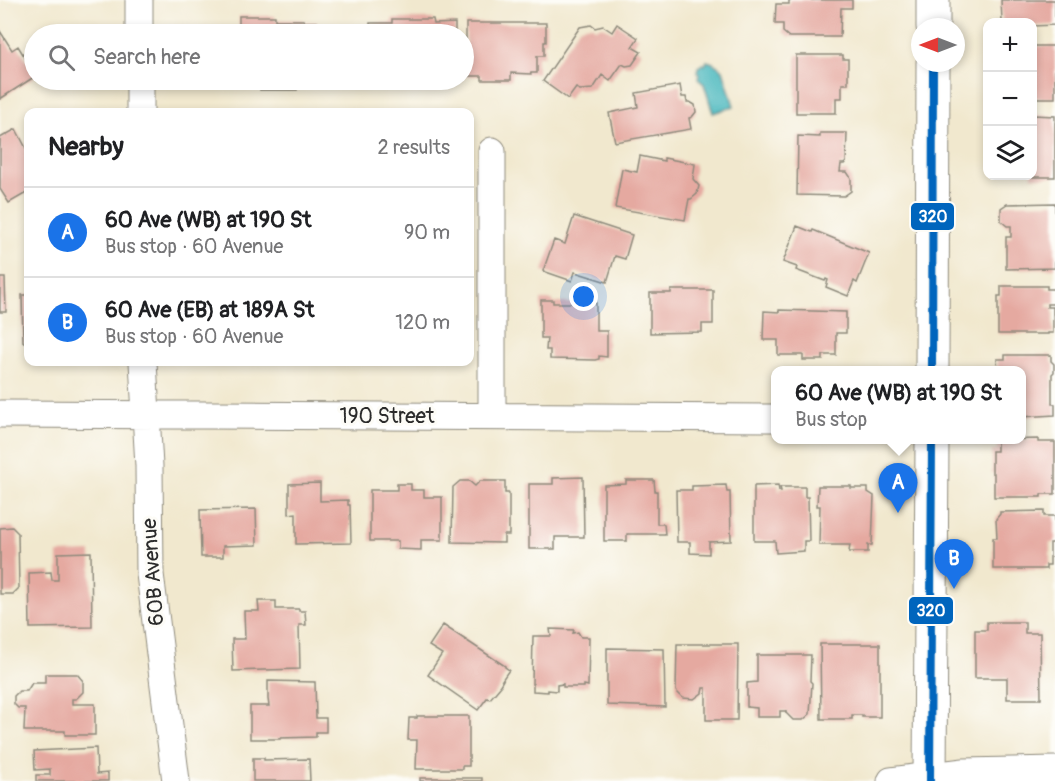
<!DOCTYPE html>
<html lang="en">
<head>
<meta charset="utf-8">
<style>
  :root { --surface:#fff; --page:#f6f6f6; --text:#202124; --muted:#757577; --line:#e0e0e0; --accent:#1a73e8 }
  body { margin:0; font-family:Pangolin,sans-serif; background:var(--page); color:var(--text) }
  .controls { position:absolute; right:18px; top:18px; display:grid; overflow:hidden; border-radius:12px; box-shadow:0 3px 9px #0003 }
  .controls button { width:54px; height:54px; display:grid; place-items:center; padding:0; border:0; border-bottom:2px solid var(--line); background:var(--surface); color:var(--text); font:30px sans-serif }
  .compass { position:absolute; left:911px; top:18px; width:54px; height:54px; border-radius:50%; background:var(--surface); box-shadow:0 3px 9px #0003; rotate:270deg }
  .you { position:absolute; left:584px; top:297px; width:21px; height:21px; margin:-15px; border:4px solid #fff; border-radius:50%; background:#1a73e8; box-shadow:0 0 0 9px #1a73e833 }
  .badge { display:grid; place-items:center; width:39px; height:39px; border-radius:50%; background:var(--accent); color:#fff; font-size:20px; font-weight:700 }
  .pin { position:absolute; translate:-50% -50px; filter:drop-shadow(0 2px 3px #0008) }
  .pin::after { content:''; position:absolute; top:32px; width:21px; height:18px; background:inherit; clip-path:polygon(0 0,100% 0,50% 100%) }
  .popup { position:absolute; left:771px; top:366px; width:255px; height:78px; box-sizing:border-box; display:grid; place-content:center; border-radius:12px; background:var(--surface); filter:drop-shadow(0 2px 4px #0005); font-size:20px; white-space:nowrap; color:var(--muted) }
  .popup b { font-size:22px; color:var(--text) }
  .popup::after { content:''; position:absolute; left:50%; top:100%; margin-left:-12px; border:12px solid transparent; border-top-color:var(--surface) }
  .list { margin:0; padding:0; list-style:none }
  h2 { display:flex; justify-content:space-between; align-items:center; height:78px; margin:0; padding:0 24px; font-size:26px }
  h2 small { font-size:20px; font-weight:400; color:var(--muted) }
  .list li { display:grid; grid-template-columns:39px 1fr auto; gap:18px; align-items:center; box-sizing:border-box; height:90px; padding:0 24px; border-top:2px solid var(--line) }
  .list b { display:block; font-size:22px; white-space:nowrap }
  .list p { margin:0; font-size:20px; white-space:nowrap; color:var(--muted) }
  .list em { font-size:20px; font-style:normal; color:var(--muted) }
  .icon { flex:none; width:33px; height:33px; fill:none; stroke:currentColor; stroke-width:2; stroke-linecap:round; stroke-linejoin:round }
  .map { position:relative; flex:none; width:1055px; height:781px; overflow:hidden }
  .search { position:absolute; background:var(--surface); box-shadow:0 3px 9px #0003; left:24px; top:24px; width:450px; height:66px; display:flex; align-items:center; gap:15px; box-sizing:border-box; padding:0 21px; border-radius:33px; color:var(--muted); font-size:22px }
  .panel { position:absolute; background:var(--surface); box-shadow:0 3px 9px #0003; left:24px; top:108px; width:450px; height:258px; border-radius:12px }
  .map>svg:first-child { display:block }
  .water { fill:#49b8be; stroke:#3a7274; stroke-width:1.5 }
  .building { fill:#e5a9a0 }
  .lines { fill:none; stroke-linecap:round; stroke-linejoin:round }
  .minor-casing { stroke:#8e8a7c; stroke-width:29 }
  .tertiary-casing { stroke:#8e8a7c; stroke-width:35 }
  .minor { stroke:#fff; stroke-width:27 }
  .tertiary { stroke:#fff; stroke-width:33 }
  .bus-1-casing { stroke:#fdfcf7; stroke-width:12 }
  .bus-1 { stroke:#0065bd; stroke-width:8 }
  .labels { text-anchor:middle; dominant-baseline:central; stroke-width:6; stroke-linejoin:round; paint-order:stroke }
  .street-label { font-size:21px; fill:#2b2b2b; stroke:#fdfcf7 }
  .line-badge { stroke:#fdfcf7; stroke-width:2 }
  .badge-label { font-size:16px; text-anchor:middle; font-weight:bold; fill:#fff }
</style>
</head>
<body>
<div class="map">
<svg width="1055" height="781" viewBox="0 0 1055 781">
  <rect width="100%" height="100%" fill="#fdfcf7"/>
  <filter id="ink" filterUnits="userSpaceOnUse"><feTurbulence type="fractalNoise" baseFrequency=".0167" numOctaves="2"/><feDisplacementMap in="SourceGraphic" scale="12" xChannelSelector="R" yChannelSelector="G"/><feConvolveMatrix kernelMatrix="1 2 1 2 8 2 1 2 1" color-interpolation-filters="sRGB"/></filter>
  <filter id="wash" filterUnits="userSpaceOnUse"><feTurbulence type="fractalNoise" baseFrequency=".008" numOctaves="4" result="noise"/><feDisplacementMap in="SourceGraphic" scale="24" xChannelSelector="R" yChannelSelector="G"/><feGaussianBlur stdDeviation="1.35" result="paint"/><feColorMatrix in="noise" values="0 0 0 0 0 0 0 0 0 0 0 0 0 0 0 0 0 1.4 0 .05"/><feComposite in="paint" operator="in"/></filter>
  <g filter="url(#wash)">
    <rect width="100%" height="100%" fill="#f1e8ce"/>
    <!-- water -->
    <path class="water" d="M707,61L713,63L723,70L734,106L713,113L704,84L698,79L699,74L697,72L698,67L703,64L705,65Z"/>
    <g id="blocks">
      <!-- building -->
      <path class="building" d="M789,0H852V8H841L840,37H789L783,32V24H775L776,4H789Z
        M1001,0H1055V25L1032,26V22H1002Z
        M239,16H275V20H304V22H317V34H239Z
        M392,19H433L434,24L455,23V34H370V23H392Z
        M466,23H546V42H544V56H537V73H531V74L511,73V80H482V76H466Z
        M617,24L638,38L632,47L641,52L632,65L626,66L622,64L610,81L602,75L593,89L580,90L576,88L568,99L543,81L580,27L591,25L595,28L603,26L612,32Z
        M0,31L12,50L18,46L34,72V77L0,99Z
        M1032,46H1055V98H1032Z
        M796,55H843V59H848V84H842V98H836V113H796Z
        M260,80H297V90H260Z
        M680,85L682,97H686L687,102H690L695,105L696,112L692,117L689,118L691,129L615,142L609,113L638,107L636,93Z
        M1032,115L1055,116V177H1032Z
        M16,129L28,152V192L9,203L0,189V138Z
        M820,133H847L846,162L844,164H841L840,172H847L851,178V191L844,196L797,195L798,136L820,137Z
        M640,156L664,161V158L695,164L693,179L699,186L697,194L691,199H689L685,220L615,208L622,169L637,172Z
        M1055,203V268L1006,269V237H1011V226H1007L1001,221V208L1007,204Z
        M574,216L632,235L625,259L615,256L607,282L575,272L572,281L543,271L554,240L565,244Z
        M797,226L812,232L813,230L869,253L857,283L854,281L848,296L826,287L828,280L826,279L825,281L796,270L797,267L783,262Z
        M0,278H5L6,312H0Z
        M1001,286H1047V289H1055V304H1047V307H1053V333H1048V334H998V296H1001Z
        M671,290H713V324H702V332L650,333V293H671Z
        M22,295H28V342H23Z
        M541,300H553V303H596V331H607V357L599,356V359L595,360L550,359V350H546L547,338H541Z
        M779,310L846,312V333H836V355H823V360H803V355H778V340H763L764,311L779,312Z
        M1005,355H1051V361L1054,364V372L1052,374V404H1055V415L1021,417V370H998L997,359H1005Z
        M1038,439V442H1055V494H1041V497H994V473H992V451H997V440Z
        M583,477L584,537H555V549H529V484H553V478Z
        M626,480H654L655,491H657V524H664L665,534H627V541H604V485L626,484Z
        M460,481H469L475,486L480,481H505V493H509V535H504V543L452,542L453,487Z
        M320,483V501L348,500V505H350L351,543L296,544V513L289,514V484Z
        M397,484H411V490H424V497H442V540H421V550L398,549V541H370V490H397Z
        M726,485L727,492H730L731,541L709,542V554L690,553V542H677L676,490H692V486Z
        M778,485L779,491H781L780,487H805V497H808L809,541H804V551L776,553L775,541H754V486Z
        M818,486H851V488H868V492L874,496L872,545H868V552H849L850,545H819L820,506H817Z
        M256,509L257,545L223,546V557H201L200,510Z
        M1044,511V516H1055V543H1050V565H1046V569H993V538H997L996,519L1000,514V512Z
        M12,527L18,533L19,588L13,594H0V528Z
        M91,552L92,627L30,628L29,573L51,572L52,580H58V553Z
        M258,601H276V609H299V611H305L306,625H299L300,669L233,671L232,639H245L244,611H259Z
        M987,622H1025V633H1040L1041,699H1007V678H975V630H987Z
        M443,625L505,666V667L509,670L502,680H503L500,685L501,686L490,699L487,698L478,710L428,675L442,654L429,646Z
        M550,629L574,630L573,633L578,632L581,637H589L588,686L584,685V687H563V684L557,685V691L548,690V692L533,691V684H532L533,636H551Z
        M677,644H738L737,720H706V688H703L702,693L694,699L683,698L676,691Z
        M820,644H880V717H862V715H852V719H821Z
        M607,648L664,649L665,707L607,705Z
        M757,655H811L810,681L812,683L810,714L803,720H793L786,713V711H780V717H757V708L747,707V683L757,682Z
        M45,674H77L83,681V692L76,699H72V704H95V735H65V731H24L25,708H18L14,704V696L19,691H27L32,683H45Z
        M268,681L315,682L316,718H326V732H316V737L280,738V739H250V706H269L268,699Z
        M417,716H469V766H462V769H416L417,740H408L409,718H417Z
        M96,748L97,774L108,773V781H36V775H50V769L35,770L34,751Z
        M253,758H264V760L309,759L310,781H253Z
        M420,778H482V781H420Z"/>
    </g>
  </g>
  <g filter="url(#ink)">
    <use href="#blocks" fill-opacity="0" stroke="#8e8a7c" stroke-width="1.5"/>
    <g class="lines">
      <!-- minor casing -->
      <g class="minor-casing">
        <path id="minor" d="M139,0V34
          M140,80V112
          M143,362L149,466L150,574L176,781
          M0,414L775,418
          M492,416V151
          M891,781L964,772L1055,770"/>
      </g>
      <!-- tertiary casing -->
      <g class="tertiary-casing">
        <path id="tertiary" d="M933,27V0
          M932,370L933,63
          M930,781L932,440"/>
      </g>
      <!-- minor -->
      <use href="#minor" class="minor"/>
      <!-- tertiary -->
      <use href="#tertiary" class="tertiary"/>
      <!-- bus-1 casing -->
      <g class="bus-1-casing">
        <path id="bus-1" d="M932,370L933,63
          M930,781L932,440"/>
      </g>
      <!-- bus-1 -->
      <use href="#bus-1" class="bus-1"/>
    </g>
  </g>
  <g class="labels">
    <!-- street labels -->
    <g class="street-label">
      <text x="387" y="416">190 Street</text>
      <text transform="translate(153 572) rotate(-94)">60B Avenue</text>
    </g>
  </g>
  <g class="line-badge">
    <rect x="910" y="202" width="45" height="29" rx="6" fill="#0065bd"/>
    <rect x="908" y="596" width="46" height="29" rx="6" fill="#0065bd"/>
  </g>
  <g class="badge-label">
    <text x="933" y="222">320</text>
    <text x="931" y="616">320</text>
  </g>
</svg>
<div class="controls">
<button>+</button>
<button>−</button>
<button><svg class="icon" aria-label="layers" viewBox="0 0 24 24"><path d="M12 4l9 5-9 5-9-5zM3 14l9 5 9-5"/></svg></button>
</div>
<svg class="compass" viewBox="-18 -18 36 36"><path d="M0-13l5 13h-10z" fill="#e53935"/><path d="M0 13l5-13h-10z" fill="#757577"/></svg>
<div class="you"></div>
<div class="pin badge" style="left:898px;top:513px">A</div>
<div class="popup"><b>60 Ave (WB) at 190 St</b>Bus stop</div>
<div class="pin badge" style="left:954px;top:589px">B</div>
<div class="search"><svg class="icon" aria-label="search" viewBox="0 0 24 24"><circle cx="10" cy="10" r="6"/><path d="M15 15l6 6"/></svg>Search here</div>
<section class="panel">
<h2>Nearby<small>2 results</small></h2>
<ul class="list">
<li><span class="badge">A</span><div><b>60 Ave (WB) at 190 St</b><p>Bus stop · 60 Avenue</p></div><em>90 m</em></li>
<li><span class="badge">B</span><div><b>60 Ave (EB) at 189A St</b><p>Bus stop · 60 Avenue</p></div><em>120 m</em></li>
</ul>
</section>
</div>
</body>
</html>
